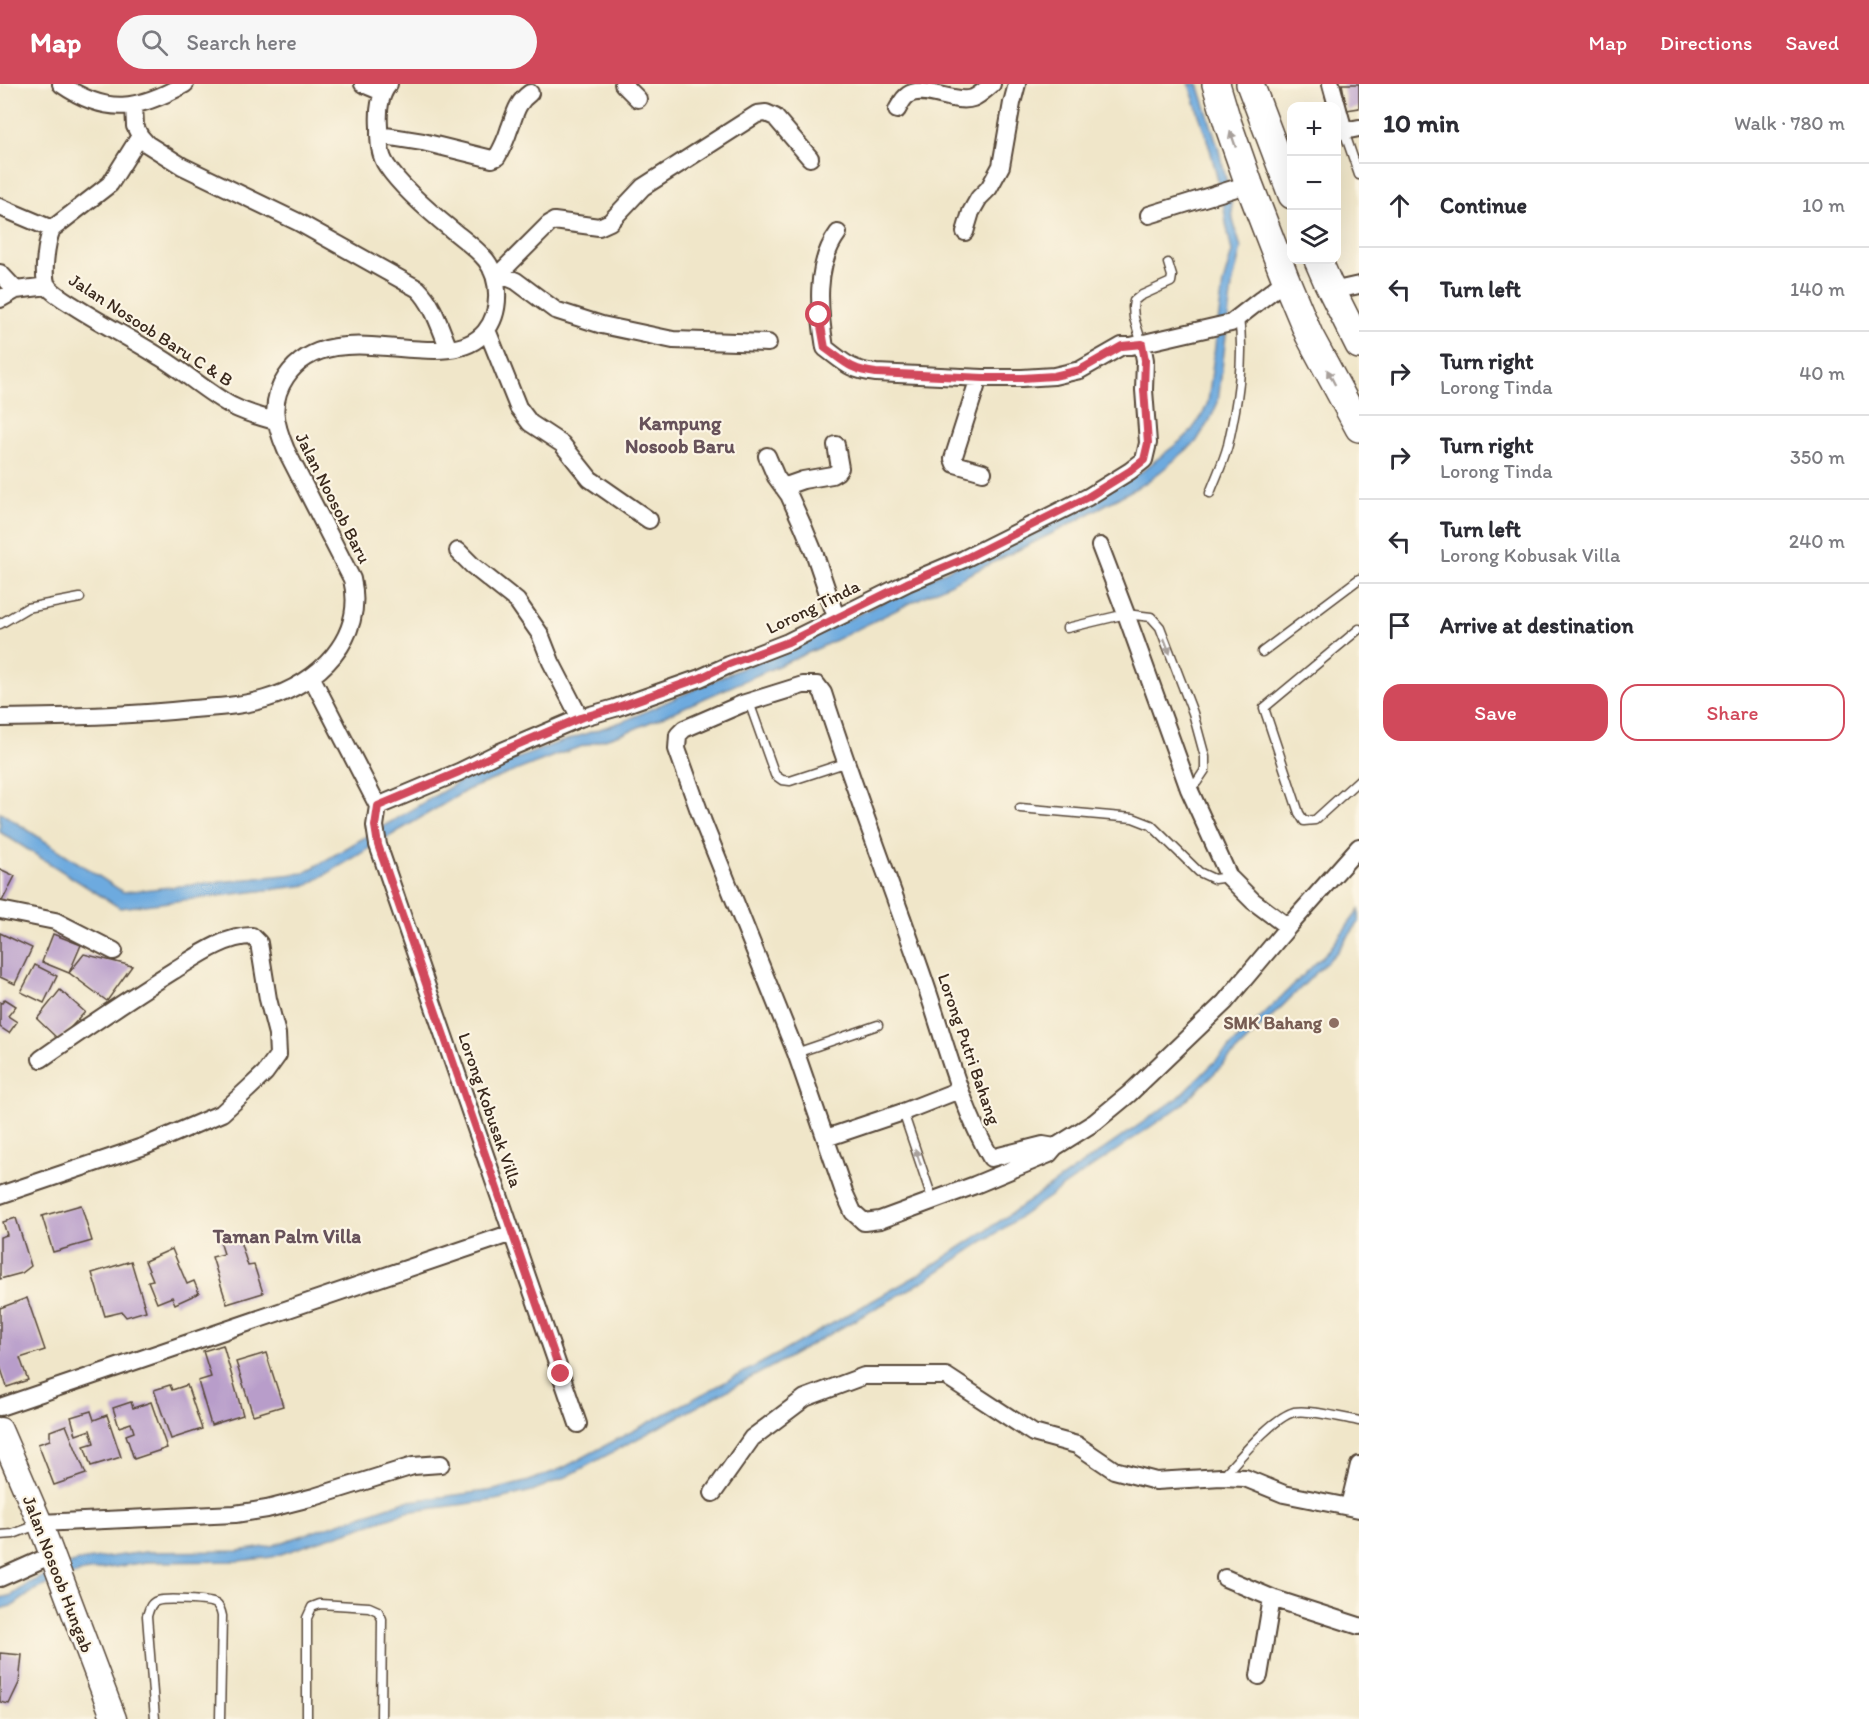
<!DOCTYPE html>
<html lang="en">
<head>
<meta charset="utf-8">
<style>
  :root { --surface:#fff; --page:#f7f7f7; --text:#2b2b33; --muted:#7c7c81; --line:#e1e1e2; --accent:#d1495b }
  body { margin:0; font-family:Itim,sans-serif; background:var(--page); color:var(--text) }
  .controls { position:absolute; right:18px; top:18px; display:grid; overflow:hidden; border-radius:12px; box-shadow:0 6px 24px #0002 }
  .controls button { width:54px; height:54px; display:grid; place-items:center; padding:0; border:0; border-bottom:2px solid var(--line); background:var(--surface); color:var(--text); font:30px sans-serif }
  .stop { position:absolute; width:18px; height:18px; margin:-14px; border:4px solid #d1495b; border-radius:50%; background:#fff }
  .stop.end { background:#d1495b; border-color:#fff; box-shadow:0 2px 6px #0008 }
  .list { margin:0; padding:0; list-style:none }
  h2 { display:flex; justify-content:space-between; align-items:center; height:78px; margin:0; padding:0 24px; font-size:26px }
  h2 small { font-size:20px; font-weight:400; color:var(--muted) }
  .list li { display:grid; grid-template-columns:39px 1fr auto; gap:18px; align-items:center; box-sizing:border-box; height:84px; padding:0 24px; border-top:2px solid var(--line) }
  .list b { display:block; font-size:22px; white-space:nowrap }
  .list p { margin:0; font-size:20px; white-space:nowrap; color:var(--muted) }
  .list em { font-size:20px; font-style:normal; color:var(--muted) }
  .actions { display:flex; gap:12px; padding:18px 24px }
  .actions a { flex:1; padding:14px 0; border:2px solid var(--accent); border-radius:18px; text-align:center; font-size:21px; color:var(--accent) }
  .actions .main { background:var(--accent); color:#fff }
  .icon { flex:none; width:33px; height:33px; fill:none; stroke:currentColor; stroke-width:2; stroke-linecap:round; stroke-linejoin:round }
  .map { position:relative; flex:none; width:1359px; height:1635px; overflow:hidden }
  header { display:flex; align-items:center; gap:36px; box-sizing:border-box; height:84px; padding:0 30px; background:var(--accent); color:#fff }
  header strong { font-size:28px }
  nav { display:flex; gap:33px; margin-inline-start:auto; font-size:21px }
  .search { width:420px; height:54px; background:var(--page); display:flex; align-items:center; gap:15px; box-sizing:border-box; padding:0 21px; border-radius:33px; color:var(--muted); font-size:22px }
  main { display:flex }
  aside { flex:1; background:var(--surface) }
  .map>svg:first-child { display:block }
  .water { fill:#6daadf; stroke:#546a7e; stroke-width:1.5 }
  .building { fill:#b89dca }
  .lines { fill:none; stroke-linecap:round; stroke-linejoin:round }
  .service-casing { stroke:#564638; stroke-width:11 }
  .minor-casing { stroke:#564638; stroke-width:20 }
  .secondary-casing { stroke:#564638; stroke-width:27 }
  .primary-casing { stroke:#564638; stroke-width:30 }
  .service { stroke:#fff; stroke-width:8 }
  .minor { stroke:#fff; stroke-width:16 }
  .secondary { stroke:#fff; stroke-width:24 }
  .primary { stroke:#fff; stroke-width:27 }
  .oneway { fill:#a79f9a }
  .route { stroke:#d1495b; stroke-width:8 }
  .education-dot { fill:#8d6e63; stroke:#fcf5e5; stroke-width:2 }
  .labels { text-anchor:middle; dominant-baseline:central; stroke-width:4.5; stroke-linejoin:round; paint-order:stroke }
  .street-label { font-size:18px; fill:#3b2a1e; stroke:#fcf5e5 }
  .education-label { font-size:18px; font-weight:bold; fill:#785e54; stroke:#fcf5e5; text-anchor:end }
  .neighbourhood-label { font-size:20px; font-weight:bold; fill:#67525a; stroke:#fcf5e5 }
</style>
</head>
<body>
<header>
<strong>Map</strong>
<div class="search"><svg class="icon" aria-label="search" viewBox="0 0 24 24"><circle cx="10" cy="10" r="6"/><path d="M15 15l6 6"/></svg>Search here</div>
<nav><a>Map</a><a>Directions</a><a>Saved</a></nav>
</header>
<main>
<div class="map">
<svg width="1359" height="1635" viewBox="0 0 1359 1635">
  <rect width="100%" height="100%" fill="#fcf5e5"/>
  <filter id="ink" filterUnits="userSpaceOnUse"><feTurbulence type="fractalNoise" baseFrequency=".0167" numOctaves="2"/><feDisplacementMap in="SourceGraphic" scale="12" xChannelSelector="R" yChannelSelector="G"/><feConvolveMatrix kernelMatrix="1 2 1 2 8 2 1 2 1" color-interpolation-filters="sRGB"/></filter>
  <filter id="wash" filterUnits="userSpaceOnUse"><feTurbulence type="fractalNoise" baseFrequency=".008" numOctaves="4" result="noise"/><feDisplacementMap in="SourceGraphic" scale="24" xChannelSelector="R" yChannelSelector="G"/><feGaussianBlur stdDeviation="1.35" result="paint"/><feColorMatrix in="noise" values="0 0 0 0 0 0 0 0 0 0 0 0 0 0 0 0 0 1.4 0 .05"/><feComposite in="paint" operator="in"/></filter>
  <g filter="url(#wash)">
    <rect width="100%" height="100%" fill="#f0e6c9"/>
    <!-- water -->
    <path class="water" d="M1189,0H1198L1218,63L1231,115L1233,136L1241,164L1232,202L1218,318L1211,334L1196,358L1160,388L1145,399L1065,443L821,563L632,646L556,671L467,706L308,801L120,824L0,748V728L123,808L304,789L462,696L552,661L627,636L845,537L1137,391L1188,351L1202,332L1208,318L1223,199L1232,168L1226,139L1223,117L1210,65Z
      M1359,826V838L1336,869L1182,1021L1001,1146L922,1198L786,1275L566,1393L532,1407L495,1416L406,1428L272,1473L239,1477L146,1478L83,1488L49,1500L35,1506L14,1521L0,1525V1514L12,1511L31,1498L78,1477L146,1468L239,1467L271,1462L402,1418L494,1406L529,1397L563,1384L782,1268L918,1191L997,1139L1178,1014L1330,865Z"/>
    <g id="blocks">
      <!-- building -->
      <path class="building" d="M1342,0H1359V24L1347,26Z
        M0,785L15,792L0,821Z
        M0,849L32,864L15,900L0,893Z
        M53,850L81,861L69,889L84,870L132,882L107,917L69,889L42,878Z
        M35,881L57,892L44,919L21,908Z
        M60,906L85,928L59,956L37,935Z
        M5,915L16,922L8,932L17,938L9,949L0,943V918L2,919Z
        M81,1121L92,1157L53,1168L42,1132Z
        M16,1134L31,1182L22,1189L0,1195V1153L7,1151L3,1138Z
        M237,1148L248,1182L254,1181L263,1209L227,1220L212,1173L224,1170L219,1154Z
        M172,1165L187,1200L194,1197L199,1209L175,1220L172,1213L157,1219L148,1197L153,1196L145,1177Z
        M131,1177L146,1227L126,1233L122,1228L105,1232L92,1189Z
        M27,1214L45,1266L20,1274L28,1296L7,1303L0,1282V1224Z
        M223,1261L243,1331L211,1341L198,1297L211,1293L203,1267Z
        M266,1269L283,1322L253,1331L236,1278Z
        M170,1301L172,1306L187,1301L202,1345L171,1355L154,1306Z
        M131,1318L133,1324L151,1318L167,1364L134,1375L126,1351L134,1348L131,1339L119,1343L113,1324Z
        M91,1327L94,1336L107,1331L121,1373L91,1382L84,1362L94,1359L90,1346L76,1351L71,1333Z
        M66,1341L86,1390L54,1401L38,1360L50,1356V1347Z
        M0,1569L22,1571L19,1599L9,1620L0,1618Z"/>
    </g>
  </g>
  <g filter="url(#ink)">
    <use href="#blocks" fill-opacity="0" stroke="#564638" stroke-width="1.5"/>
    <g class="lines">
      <!-- service casing -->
      <g class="service-casing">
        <path id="service" d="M1344,47L1359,91
          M1142,260L1134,234L1133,223L1134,217L1140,212L1171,198L1172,192L1168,179
          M1210,409C1216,393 1224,377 1228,361C1237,321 1245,275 1239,234
          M0,540L27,524L80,514
          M1067,544L1126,530L1151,533L1160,543L1193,629L1205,673V686L1197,698L1189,705
          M1359,545L1264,624L1299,729L1304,737L1315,736L1359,696
          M1262,568L1359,495
          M749,618L775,691L782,696L790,697L845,679
          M1020,724L1133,734L1151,741L1199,788L1214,795L1229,793
          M796,969L878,941
          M903,1028L933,1117
          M1222,1393C1239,1375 1272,1334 1294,1328C1309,1325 1343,1334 1359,1337
          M0,1451L13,1450L40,1440
          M155,1635L147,1532C149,1526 150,1519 157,1517C164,1514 210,1516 216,1520C220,1523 221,1527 222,1532L220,1635
          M307,1635V1534L312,1523L320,1520L369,1523L378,1527L382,1535L381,1635"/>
      </g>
      <!-- minor casing -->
      <g class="minor-casing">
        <path id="minor" d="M61,0C107,32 138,26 185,0
          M363,0L382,8
          M623,0L638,15
          M1331,0L1344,47L1359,44
          M134,21L135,42L140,52L147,60L182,82L298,138L418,205C434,221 440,244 449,265
          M897,26C900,21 903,14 908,11C923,0 955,21 973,14C980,11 986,5 992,0
          M379,51L423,58L492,75L497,73C502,64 506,56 509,46C515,31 516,19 530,9
          M140,52L110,100L52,145C47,156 41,193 48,203C54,210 66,217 74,222C102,240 132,255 160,273C185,288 206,308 232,322C246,329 260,333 275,337
          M0,123L52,145
          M1149,131L1249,100
          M965,148L971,128L979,114L989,104L1001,82L1012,19L1017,0
          M838,149C814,181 819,227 825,264C845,279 850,286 876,289L983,294H1022L1054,292L1080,286L1122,262H1131L1231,239L1286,196
          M492,187L516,197L555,226L602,241L673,256L768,259
          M0,189L16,206
          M499,190L549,140L554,137L599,143L610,138L643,103L757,30L766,29L775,33L810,74
          M1332,207L1359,201
          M0,215L16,206L48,202
          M487,246L518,323L530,339L562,360L590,395L649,436
          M977,294L976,303L953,375L955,380L983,388
          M767,372L776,393L789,411L803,442L815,471L836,533
          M783,403L803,396L832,391L837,388L840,384L836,361
          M1100,462L1126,530L1189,705L1229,793L1253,817L1288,843L1359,763
          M458,467L473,482L517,517L526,530L540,550L551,578L580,634
          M312,594L378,722
          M803,601H817L823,609C854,706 891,800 924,896C945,956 959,1019 991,1074L1043,1061L1055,1063L1049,1070L975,1101L880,1136L864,1138L853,1128L844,1108L796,969L703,738L677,665L678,651L684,645L742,620Z
          M0,634C64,633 129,632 192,625C217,623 242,622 265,615C318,600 366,554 352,495L286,366C275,340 269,318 286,293C332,225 444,296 485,248C501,229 501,196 486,176C476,164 463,155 452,146C431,129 401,103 387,82C379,71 379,56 379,43C378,27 379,12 389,0
          M378,722L459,688L500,668L580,634L615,624L700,594L729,581L788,558L907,499L964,475L1088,413L1130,387L1144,376L1148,359L1144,306L1145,276L1142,260
          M378,722L375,742L378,761L578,1340
          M0,826L55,837L114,867
          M826,1054L903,1028L959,1006
          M1055,1063L1095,1038L1129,1010L1225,918L1288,843
          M0,1111L145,1062L222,1029L247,1006L265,989L278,971L277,950L268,915L259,859L252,852C224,852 196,873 173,887C128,915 84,945 41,975
          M0,1323L512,1149
          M713,1409L752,1354L805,1314L864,1292H946L1033,1349L1077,1361L1114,1386L1156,1397L1221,1393L1245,1394L1284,1410L1359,1425
          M1349,1422L1359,1381
          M40,1439L235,1430L267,1425L314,1413L413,1382L441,1380
          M0,1494L52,1471
          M1225,1494L1272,1514L1359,1542
          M1259,1592L1272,1514"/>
      </g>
      <!-- secondary casing -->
      <g class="secondary-casing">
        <path id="secondary" d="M0,1346L40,1439L114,1635"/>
      </g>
      <!-- primary casing -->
      <g class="primary-casing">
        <path id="primary" d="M1216,0L1228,40L1249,100L1286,196L1309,251L1359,344
          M1250,0L1292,111
          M1318,176L1328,199L1359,261"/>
      </g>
      <!-- service -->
      <use href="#service" class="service"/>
      <!-- minor -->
      <use href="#minor" class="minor"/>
      <!-- secondary -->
      <use href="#secondary" class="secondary"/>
      <!-- primary -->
      <use href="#primary" class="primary"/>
    </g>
    <!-- one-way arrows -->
    <defs><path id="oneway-solid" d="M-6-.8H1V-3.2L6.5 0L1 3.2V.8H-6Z" transform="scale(1.5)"/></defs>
    <g class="oneway">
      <use href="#oneway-solid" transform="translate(1233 55) rotate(-109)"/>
      <use href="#oneway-solid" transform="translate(1331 293) rotate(-118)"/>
      <use href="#oneway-solid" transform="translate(1167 562) rotate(69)"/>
      <use href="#oneway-solid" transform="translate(918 1073) rotate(-109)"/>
    </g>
  </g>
  <g class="lines" filter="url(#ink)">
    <!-- route -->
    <path class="route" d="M561,1290L378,761L375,742L378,722L459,688L500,668L580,634L615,624L700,594L729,580L788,558L907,499L964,475L1088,413L1130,387L1144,376L1148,359L1144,306L1145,276L1142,260L1122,262L1080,286L1054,292L1022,294H984L876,289C850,286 845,278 825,264L819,231"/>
  </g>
  <!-- markers -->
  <circle class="education-dot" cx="1334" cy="939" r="6"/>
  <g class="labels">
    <!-- street labels -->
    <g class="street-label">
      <text transform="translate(151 246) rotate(33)">Jalan Nosoob Baru C &amp; B</text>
      <text transform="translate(333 414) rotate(63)">Jalan Noosob Baru</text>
      <text transform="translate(813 523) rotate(-26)">Lorong Tinda</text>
      <text transform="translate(969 965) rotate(71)">Lorong Putri Bahang</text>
      <text transform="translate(490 1026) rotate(71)">Lorong Kobusak Villa</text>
      <text transform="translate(58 1490) rotate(69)">Jalan Nosoob Hungab</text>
    </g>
    <!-- education labels -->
    <g class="education-label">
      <text x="1322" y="939">SMK Bahang</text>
    </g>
    <!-- neighbourhood labels -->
    <g class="neighbourhood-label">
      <text x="680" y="339">Kampung<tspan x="680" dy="23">Nosoob Baru</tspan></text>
      <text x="287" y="1152">Taman Palm Villa</text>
    </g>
  </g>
</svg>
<div class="controls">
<button>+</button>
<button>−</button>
<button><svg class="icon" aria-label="layers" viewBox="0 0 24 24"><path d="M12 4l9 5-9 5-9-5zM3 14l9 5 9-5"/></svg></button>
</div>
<div class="stop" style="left:819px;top:231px"></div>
<div class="stop end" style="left:561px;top:1290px"></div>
</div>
<aside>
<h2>10 min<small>Walk · 780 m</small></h2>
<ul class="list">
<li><svg class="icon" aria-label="ahead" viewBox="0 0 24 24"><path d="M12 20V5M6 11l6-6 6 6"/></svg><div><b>Continue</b></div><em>10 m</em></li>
<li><svg class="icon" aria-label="left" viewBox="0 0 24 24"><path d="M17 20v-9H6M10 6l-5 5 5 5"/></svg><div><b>Turn left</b></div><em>140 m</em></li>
<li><svg class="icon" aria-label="right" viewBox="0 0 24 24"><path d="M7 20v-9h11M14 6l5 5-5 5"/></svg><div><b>Turn right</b><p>Lorong Tinda</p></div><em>40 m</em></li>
<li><svg class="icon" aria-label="right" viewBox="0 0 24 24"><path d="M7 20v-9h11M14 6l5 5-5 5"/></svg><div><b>Turn right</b><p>Lorong Tinda</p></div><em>350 m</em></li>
<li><svg class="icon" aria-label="left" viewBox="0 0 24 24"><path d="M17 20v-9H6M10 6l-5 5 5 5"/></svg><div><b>Turn left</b><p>Lorong Kobusak Villa</p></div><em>240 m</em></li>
<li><svg class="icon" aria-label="arrive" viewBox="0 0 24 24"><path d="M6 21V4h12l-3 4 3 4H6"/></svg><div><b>Arrive at destination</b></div></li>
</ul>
<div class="actions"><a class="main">Save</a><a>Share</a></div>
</aside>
</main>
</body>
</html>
